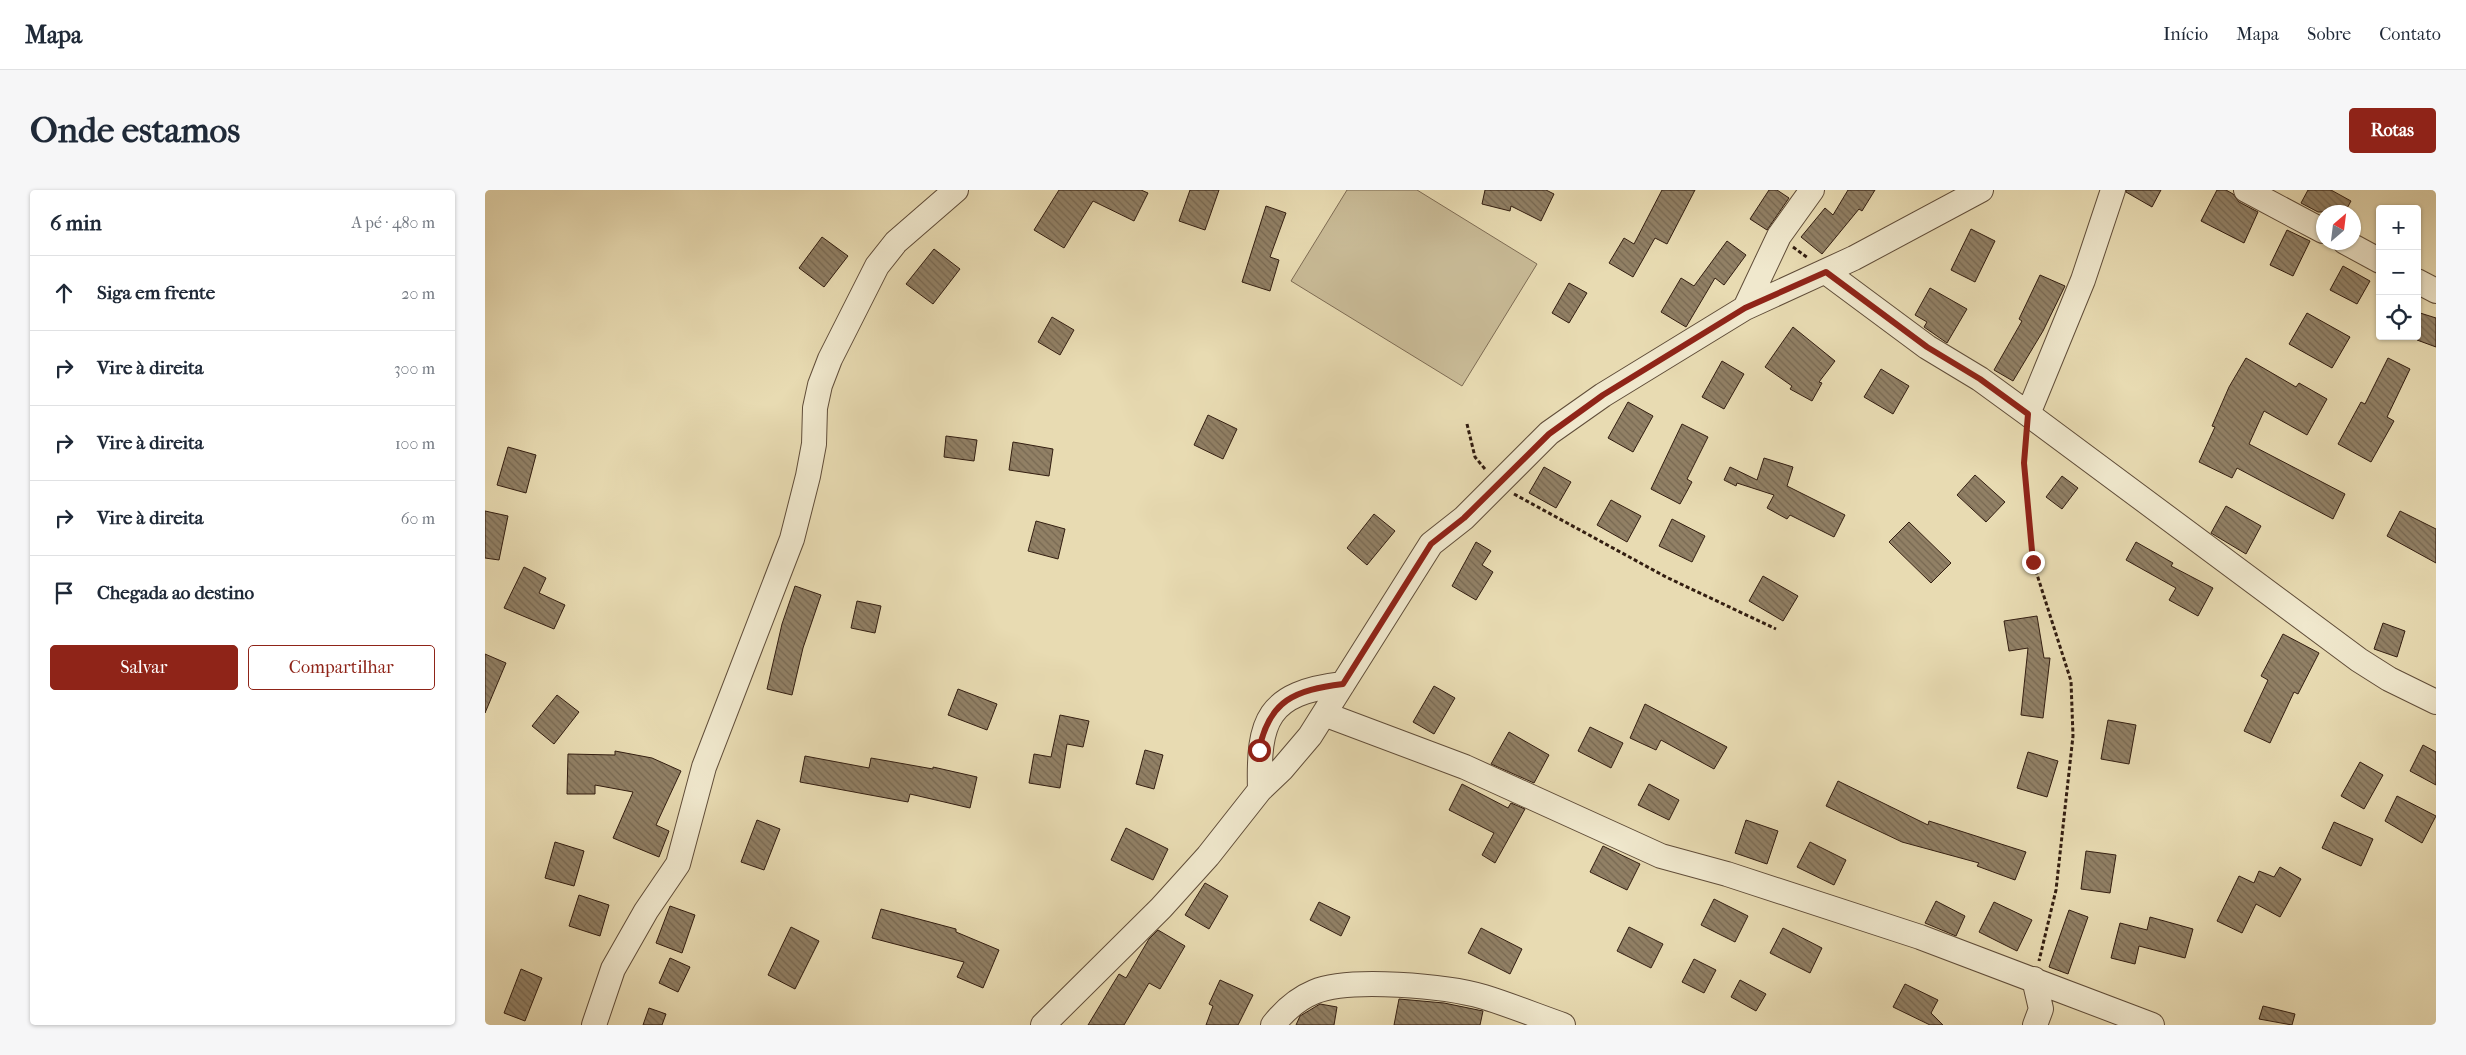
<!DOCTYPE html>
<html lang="pt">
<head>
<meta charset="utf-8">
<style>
  :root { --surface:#fff; --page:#f6f6f7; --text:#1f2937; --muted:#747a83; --line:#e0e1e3; --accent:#8f2418 }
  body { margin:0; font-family:"IM FELL French Canon",serif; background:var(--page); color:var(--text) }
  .controls { position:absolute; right:15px; top:15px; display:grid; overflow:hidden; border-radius:5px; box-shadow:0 1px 4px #0004 }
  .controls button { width:45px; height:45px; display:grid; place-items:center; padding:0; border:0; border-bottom:1px solid var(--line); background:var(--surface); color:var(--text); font:25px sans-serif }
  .compass { position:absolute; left:1831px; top:15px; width:45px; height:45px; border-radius:50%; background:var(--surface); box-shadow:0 1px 4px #0004; rotate:28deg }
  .stop { position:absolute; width:15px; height:15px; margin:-11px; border:4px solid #8f2418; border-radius:50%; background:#fff }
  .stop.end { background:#8f2418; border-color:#fff; box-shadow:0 1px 5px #0008 }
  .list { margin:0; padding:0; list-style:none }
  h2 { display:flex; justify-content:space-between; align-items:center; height:65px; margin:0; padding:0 20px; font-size:21px }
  h2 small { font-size:16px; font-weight:400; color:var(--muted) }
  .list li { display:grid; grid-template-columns:32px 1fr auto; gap:15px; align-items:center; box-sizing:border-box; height:75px; padding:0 20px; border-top:1px solid var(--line) }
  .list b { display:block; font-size:19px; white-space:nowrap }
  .list em { font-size:16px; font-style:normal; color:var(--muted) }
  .actions { display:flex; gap:10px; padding:15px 20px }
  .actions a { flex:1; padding:11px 0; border:1px solid var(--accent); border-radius:5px; text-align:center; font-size:18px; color:var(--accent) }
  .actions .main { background:var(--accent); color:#fff }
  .icon { flex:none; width:28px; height:28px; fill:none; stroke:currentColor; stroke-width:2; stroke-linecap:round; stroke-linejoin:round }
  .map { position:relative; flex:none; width:1951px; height:835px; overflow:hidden; border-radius:5px }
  header { display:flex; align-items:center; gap:30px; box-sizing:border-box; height:70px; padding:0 25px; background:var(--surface); border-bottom:1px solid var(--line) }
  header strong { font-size:24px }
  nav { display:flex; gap:28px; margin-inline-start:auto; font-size:18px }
  .intro { display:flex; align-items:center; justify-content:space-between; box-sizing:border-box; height:120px; padding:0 30px }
  h1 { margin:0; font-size:35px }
  .button { padding:12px 22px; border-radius:5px; background:var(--accent); color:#fff; font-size:18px; font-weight:700 }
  main { display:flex; gap:30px; padding:0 30px }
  aside { flex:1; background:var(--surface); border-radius:5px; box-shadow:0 1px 4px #0004 }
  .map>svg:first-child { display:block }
  .garden { fill:#c9bb97; stroke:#7e6c54 }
  .building { fill:url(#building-back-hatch); stroke:#331e11 }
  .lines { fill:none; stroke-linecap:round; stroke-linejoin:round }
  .minor-casing { stroke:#604d39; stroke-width:26 }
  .path { stroke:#331e11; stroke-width:3; stroke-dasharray:4 2.5; stroke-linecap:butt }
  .minor { stroke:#f0e8cd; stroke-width:24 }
  .route { stroke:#8f2418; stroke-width:6 }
</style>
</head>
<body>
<header>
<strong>Mapa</strong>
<nav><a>Início</a><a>Mapa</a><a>Sobre</a><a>Contato</a></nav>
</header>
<div class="intro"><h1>Onde estamos</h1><a class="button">Rotas</a></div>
<main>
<aside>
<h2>6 min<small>A pé · 480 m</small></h2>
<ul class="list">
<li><svg class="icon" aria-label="ahead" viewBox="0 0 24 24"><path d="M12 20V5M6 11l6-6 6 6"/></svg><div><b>Siga em frente</b></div><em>20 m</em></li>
<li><svg class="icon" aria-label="right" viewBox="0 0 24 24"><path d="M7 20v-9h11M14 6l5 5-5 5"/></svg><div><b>Vire à direita</b></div><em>300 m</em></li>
<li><svg class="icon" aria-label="right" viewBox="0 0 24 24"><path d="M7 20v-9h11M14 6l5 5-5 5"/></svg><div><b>Vire à direita</b></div><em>100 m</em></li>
<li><svg class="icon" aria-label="right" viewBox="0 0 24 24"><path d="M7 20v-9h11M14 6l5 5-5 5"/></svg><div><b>Vire à direita</b></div><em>60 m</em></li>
<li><svg class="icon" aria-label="arrive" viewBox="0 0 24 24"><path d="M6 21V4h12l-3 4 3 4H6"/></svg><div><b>Chegada ao destino</b></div></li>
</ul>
<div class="actions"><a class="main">Salvar</a><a>Compartilhar</a></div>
</aside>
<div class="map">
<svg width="1951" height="835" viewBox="0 0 1951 835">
  <defs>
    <pattern id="building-back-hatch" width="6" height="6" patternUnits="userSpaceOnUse" patternTransform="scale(1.25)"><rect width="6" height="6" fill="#918065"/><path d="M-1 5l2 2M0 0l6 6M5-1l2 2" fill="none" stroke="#776852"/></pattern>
  </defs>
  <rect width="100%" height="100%" fill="#e8dbb2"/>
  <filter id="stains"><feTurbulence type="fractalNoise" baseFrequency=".004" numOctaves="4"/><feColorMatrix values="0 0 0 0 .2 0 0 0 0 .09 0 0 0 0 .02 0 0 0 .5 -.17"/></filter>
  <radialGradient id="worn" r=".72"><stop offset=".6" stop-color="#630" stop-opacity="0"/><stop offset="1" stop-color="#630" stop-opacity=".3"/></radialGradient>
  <!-- garden -->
  <path class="garden" d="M862,0H932L1052,74L977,196L806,91Z"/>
  <!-- building -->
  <path class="building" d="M574,0H656L663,3L649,31L608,11L579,58L549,40Z
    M705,0H734L720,40L694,31Z
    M1000,0H1061L1069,4L1056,31L1026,16L1025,21L997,14Z
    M1177,0H1210L1182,54L1170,48L1148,87L1124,73L1139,48L1149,54Z
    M1284,0H1292L1304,8L1282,40L1265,29Z
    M1363,0H1390L1377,21L1374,19L1337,64L1316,47L1340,18L1348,25Z
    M1641,0H1676L1667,17L1641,2Z
    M1732,0H1741L1748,4L1754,12L1773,22L1759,53L1716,31Z
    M1823,0H1846L1866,11L1860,22H1833L1816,13Z
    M781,16L801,23L785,67L794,70L785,101L757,92Z
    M1486,39L1510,51L1490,92L1466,80Z
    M1802,40L1825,51L1808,86L1785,75Z
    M337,47L363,66L339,97L314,78Z
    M1242,51L1261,65L1239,95L1230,88L1201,137L1176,122L1196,88L1209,96Z
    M449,59L475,79L448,114L421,94Z
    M1858,76L1885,91L1872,114L1845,100Z
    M1555,85L1580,96L1558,141L1528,191L1509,180L1537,131L1534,129Z
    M1084,93L1102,103L1084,133L1067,123Z
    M1445,98L1482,119L1462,153L1439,137L1442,132L1430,125Z
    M1932,122L1951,128V157L1932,150Z
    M1822,123L1865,147L1847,178L1804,154Z
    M567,127L589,140L575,165L553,152Z
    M1308,137L1350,171L1334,192L1337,193L1327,211L1305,199L1307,196L1280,177Z
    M1761,168L1811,197L1814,193L1842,209L1822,245L1779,221L1764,254L1860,304L1848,329L1752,278L1747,288L1714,272L1730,237L1727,236L1744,197Z
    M1903,168L1925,179L1902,227L1909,231L1886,272L1853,254L1876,212L1880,214Z
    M1237,171L1259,184L1239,219L1217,207Z
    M1396,179L1424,196L1408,224L1379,207Z
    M1143,212L1168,226L1148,262L1123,248Z
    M723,225L752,239L738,269L709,255Z
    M1197,234L1223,247L1202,289L1207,292L1195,314L1166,299Z
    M461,246L492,250L489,271L459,267Z
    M528,252L568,259L564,286L524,280Z
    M23,257L51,265L41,303L12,295Z
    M1279,268L1308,277L1302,296L1360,325L1349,347L1305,325L1302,329L1282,318L1289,305L1252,293L1251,296L1239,290L1245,277L1272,290Z
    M1059,277L1086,292L1071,318L1044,303Z
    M1490,285L1520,312L1501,332L1472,305Z
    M1577,286L1593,298L1577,319L1561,307Z
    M1126,310L1156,326L1142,352L1112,335Z
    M1741,316L1776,336L1761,364L1726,343Z
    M0,321L23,326L14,370L0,368Z
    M1915,321L1951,339V373L1902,346Z
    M889,324L910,341L882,375L862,358Z
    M1187,329L1220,346L1207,372L1174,356Z
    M551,331L580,339L573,369L543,361Z
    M1424,332L1466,373L1446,393L1404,352Z
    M991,352L1006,361L997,375L1008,382L991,410L967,396Z
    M1651,352L1688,373L1686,376L1728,398L1713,426L1684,410L1691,398L1641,370Z
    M39,377L61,388L54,403L80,415L69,439L19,418Z
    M1278,386L1313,406L1298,431L1264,411Z
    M310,396L336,405L318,458L307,505L282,499L297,434Z
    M372,411L396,416L390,443L366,438Z
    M1552,426L1559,468H1565L1558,528L1536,525L1543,458L1524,461L1519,431Z
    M1898,433L1920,441L1912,467L1889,459Z
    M1798,444L1834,463L1813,504L1809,502L1785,553L1759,541L1783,490L1776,486Z
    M0,464L21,473L0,523Z
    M949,496L970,508L949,544L928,532Z
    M473,499L512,514L502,540L463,525Z
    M72,505L94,522L69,554L47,536Z
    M1160,514L1242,557L1229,579L1176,550L1171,560L1145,548Z
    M575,525L604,531L598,557L582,554L575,598L544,593L549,564L566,567Z
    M1623,530L1651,535L1644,574L1616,569Z
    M1105,537L1138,553L1126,578L1093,561Z
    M1024,542L1064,565L1049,593L1006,574Z
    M1938,555L1951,562V595L1925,581Z
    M660,560L678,565L669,599L651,594Z
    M130,561L167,568L196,581L171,635L184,641L174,667L128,648L148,602L110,595V604H82L83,564L130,565Z
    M1543,562L1573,571L1562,607L1532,598Z
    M320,566L384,578L386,568L448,579V577L492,587L485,618L425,604L423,612L315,592Z
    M1875,572L1898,585L1879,619L1856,606Z
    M1353,591L1443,635L1444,631L1541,662L1530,690L1492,676L1494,673L1417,652L1341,616Z
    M977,594L1023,618L1026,613L1040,619L1010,673L997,665L1009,643L964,620Z
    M1164,594L1194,610L1184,630L1153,615Z
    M1912,606L1951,626L1937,653L1900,631Z
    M272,630L295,639L279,680L256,672Z
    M1261,630L1293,641L1282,674L1250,663Z
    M1849,632L1888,649L1876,676L1837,658Z
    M641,638L683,659L668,690L626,670Z
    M70,652L99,661L89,696L60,688Z
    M1325,652L1361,670L1349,695L1312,677Z
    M1118,656L1155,674L1142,700L1105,682Z
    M1601,661L1631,665L1625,703L1596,699Z
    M1795,677L1816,689L1795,727L1771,714L1757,743L1732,731L1754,686L1769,693L1774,681L1789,687Z
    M720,693L743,706L724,739L700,725Z
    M94,705L124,715L115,746L84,736Z
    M1229,709L1263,726L1250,752L1216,735Z
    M1451,711L1480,726L1471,746L1440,733Z
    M834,712L865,727L856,746L825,730Z
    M1509,712L1547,730L1532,761L1494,742Z
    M185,716L210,725L197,763L171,753Z
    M396,719L471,739V742L514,760L498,798L472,787L479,772L387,748Z
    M1584,720L1603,727L1583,784L1564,777Z
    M1665,727L1708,739L1700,768L1654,756L1650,774L1626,768L1635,733L1662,740Z
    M306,737L334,751L310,799L283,785Z
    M1144,737L1178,754L1166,778L1132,761Z
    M996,738L1037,759L1025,784L983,763Z
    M1298,738L1337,758L1325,783L1285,763Z
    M673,740L700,756L675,799L664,793L639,835H603L634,784L641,788L664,749Z
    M185,768L205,777L193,802L174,793Z
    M1209,769L1231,780L1219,803L1197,792Z
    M36,779L57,788L40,831L19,823Z
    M735,790L768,805L753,835H721L728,816L724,814Z
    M1255,790L1281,804L1271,821L1246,807Z
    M1420,794L1453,810L1446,823L1458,835H1445L1408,817Z
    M914,809L959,813L998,821L995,835H909Z
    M835,814L852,817L849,835H811L815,826Z
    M1778,816L1810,824L1807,835L1774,829Z
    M164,818L181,824L177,835H158Z"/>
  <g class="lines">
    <!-- minor casing -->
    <g class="minor-casing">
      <path id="minor" d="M1761,0L1838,41
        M1860,52L1895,71
        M1341,82L1442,157L1495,189L1543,224L1874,470L1904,489L1951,512
        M1932,91L1951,101
        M1260,118L1294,46L1327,0
        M1543,224L1598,90L1628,0
        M839,524L980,577L1176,666L1242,684L1435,747L1667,835
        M775,600C773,530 782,503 858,494
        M1549,789L1556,819L1550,835
        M109,835L128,779L161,721L193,674L219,577L307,349L323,286L329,254L330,218L335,195L345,169L392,76L411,52L471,0
        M558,835L676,718L723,666L775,600L797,579L825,546L946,354L979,328L1064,243L1118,205L1260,118L1369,68L1496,0
        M788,835C799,821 812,809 829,802C864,787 962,796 999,807C1025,815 1052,826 1078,835"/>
    </g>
    <!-- path -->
    <path class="path" d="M1308,57L1323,68
      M982,234L990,267L1000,279
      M1541,245L1539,273L1548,372L1586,491L1588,546L1571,700L1554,771
      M1029,304L1181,387L1291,439"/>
    <!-- minor -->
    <use href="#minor" class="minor"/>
  </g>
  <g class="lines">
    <!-- route -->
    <path class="route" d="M774,560C784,510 810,500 858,494L946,354L979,328L1064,244L1118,205L1260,118L1341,82L1442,157L1495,189L1543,224L1539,273L1548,372"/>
  </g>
  <rect width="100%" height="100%" filter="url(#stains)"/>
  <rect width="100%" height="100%" fill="url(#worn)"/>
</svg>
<div class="controls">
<button>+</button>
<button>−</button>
<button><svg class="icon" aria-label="locate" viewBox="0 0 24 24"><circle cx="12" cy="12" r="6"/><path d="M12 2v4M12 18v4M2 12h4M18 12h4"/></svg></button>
</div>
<svg class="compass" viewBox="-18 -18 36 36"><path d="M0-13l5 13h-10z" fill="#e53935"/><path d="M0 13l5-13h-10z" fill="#747a83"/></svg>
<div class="stop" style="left:774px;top:560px"></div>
<div class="stop end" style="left:1548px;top:372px"></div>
</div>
</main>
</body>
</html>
